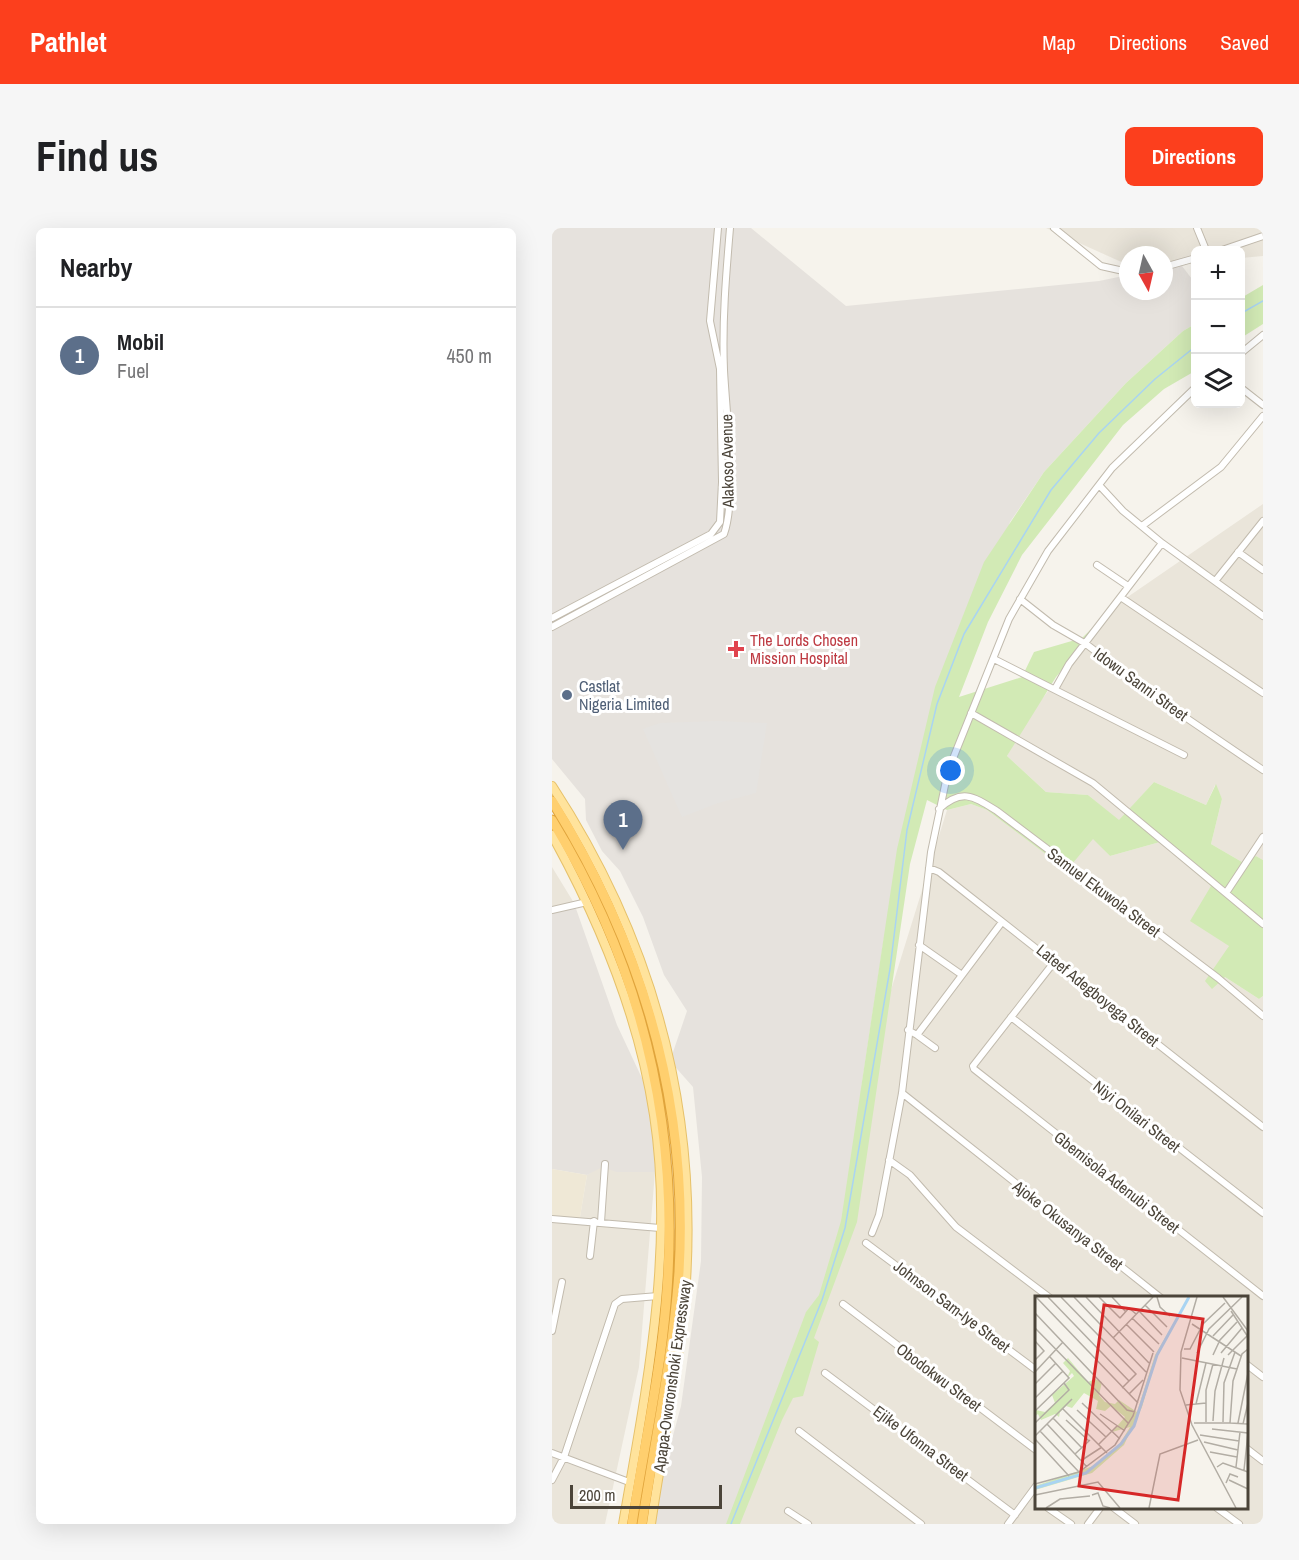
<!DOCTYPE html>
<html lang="en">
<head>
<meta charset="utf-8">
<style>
  :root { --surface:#fff; --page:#f6f6f6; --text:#202124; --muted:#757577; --line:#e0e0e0; --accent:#fc3f1d }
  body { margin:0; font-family:"Archivo Narrow",sans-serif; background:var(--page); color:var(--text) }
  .controls { position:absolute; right:18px; top:18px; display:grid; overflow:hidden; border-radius:9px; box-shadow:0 6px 24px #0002 }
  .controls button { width:54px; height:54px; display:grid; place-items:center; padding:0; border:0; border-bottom:2px solid var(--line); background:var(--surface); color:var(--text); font:30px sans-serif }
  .compass { position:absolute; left:567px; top:18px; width:54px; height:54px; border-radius:50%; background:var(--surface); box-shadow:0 6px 24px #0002; rotate:172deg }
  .scale { position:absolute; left:18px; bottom:15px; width:152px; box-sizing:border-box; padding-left:6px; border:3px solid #4b4439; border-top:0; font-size:16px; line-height:21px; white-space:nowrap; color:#4b4439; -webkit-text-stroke:4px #fff; paint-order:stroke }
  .you { position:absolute; left:399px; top:543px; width:21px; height:21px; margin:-15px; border:4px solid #fff; border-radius:50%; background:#1a73e8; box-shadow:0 0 0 9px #1a73e833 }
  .badge { display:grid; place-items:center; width:39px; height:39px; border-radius:50%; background:var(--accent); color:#fff; font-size:20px; font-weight:700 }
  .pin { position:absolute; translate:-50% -50px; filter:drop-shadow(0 2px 3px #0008) }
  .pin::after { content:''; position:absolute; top:32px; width:21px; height:18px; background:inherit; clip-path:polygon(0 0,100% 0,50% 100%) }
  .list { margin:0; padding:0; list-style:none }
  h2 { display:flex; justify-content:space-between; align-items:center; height:78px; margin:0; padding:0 24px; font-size:26px }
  h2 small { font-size:20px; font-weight:400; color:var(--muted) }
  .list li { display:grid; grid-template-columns:39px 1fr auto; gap:18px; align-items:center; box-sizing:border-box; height:96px; padding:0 24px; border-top:2px solid var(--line) }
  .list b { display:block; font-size:22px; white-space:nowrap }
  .list p { margin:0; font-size:20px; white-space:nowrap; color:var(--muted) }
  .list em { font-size:20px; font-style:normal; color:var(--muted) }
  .icon { flex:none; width:33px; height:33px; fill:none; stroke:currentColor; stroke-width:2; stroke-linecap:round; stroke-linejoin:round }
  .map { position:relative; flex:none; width:711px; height:1296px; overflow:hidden; border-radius:9px }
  header { display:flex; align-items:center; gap:36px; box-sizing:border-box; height:84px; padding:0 30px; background:var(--accent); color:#fff }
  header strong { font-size:28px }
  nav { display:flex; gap:33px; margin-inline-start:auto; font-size:21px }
  .intro { display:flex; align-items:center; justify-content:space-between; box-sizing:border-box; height:144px; padding:0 36px }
  h1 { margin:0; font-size:42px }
  .button { padding:15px 27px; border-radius:9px; background:var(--accent); color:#fff; font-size:21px; font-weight:700 }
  main { display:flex; gap:36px; padding:0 36px }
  aside { flex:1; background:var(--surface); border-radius:9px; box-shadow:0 6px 24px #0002 }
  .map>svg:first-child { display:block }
  .residential { fill:#eae5da; fill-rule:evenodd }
  .industrial { fill:#e6e2dd }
  .education { fill:#efe8d6 }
  .green { fill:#d2eab5 }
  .parking { fill:#e5e3e0 }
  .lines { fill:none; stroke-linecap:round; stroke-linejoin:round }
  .stream { stroke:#a9d4f2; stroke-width:1.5 }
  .minor-casing { stroke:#c2bbae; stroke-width:8 }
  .major-casing { stroke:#e6c16a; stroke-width:10 }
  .highway-casing { stroke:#e0a43c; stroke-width:11 }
  .minor { stroke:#fff; stroke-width:6 }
  .major { stroke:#ffe39c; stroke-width:8 }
  .highway { stroke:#ffcf6e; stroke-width:9 }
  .health-dot { fill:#e0444e; stroke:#fff; stroke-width:2 }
  .service-dot { fill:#5c6f8a; stroke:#fff; stroke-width:2 }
  .labels { text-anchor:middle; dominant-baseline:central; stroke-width:6; stroke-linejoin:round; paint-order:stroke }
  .street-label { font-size:16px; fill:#4b4439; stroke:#fff }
  .health-label { font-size:16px; fill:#be3a42; stroke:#fff; text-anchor:start }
  .service-label { font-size:16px; fill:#4e5e75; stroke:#fff; text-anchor:start }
  .inset-river { fill:none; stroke:#a9d4f2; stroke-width:3 }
  .inset-road { fill:none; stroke:#b2ada4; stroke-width:1.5 }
  .view { fill:#d62828; fill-opacity:0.15; stroke:#d62828; stroke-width:3 }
  .inset-edge { fill:none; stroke:#4b4439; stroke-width:3 }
</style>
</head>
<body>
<header>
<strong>Pathlet</strong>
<nav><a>Map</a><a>Directions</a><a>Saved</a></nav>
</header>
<div class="intro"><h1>Find us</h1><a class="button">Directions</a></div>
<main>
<aside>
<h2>Nearby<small></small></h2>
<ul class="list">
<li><span class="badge" style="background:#5c6f8a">1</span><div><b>Mobil</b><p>Fuel</p></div><em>450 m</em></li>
</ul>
</aside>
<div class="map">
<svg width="711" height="1296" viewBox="0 0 711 1296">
  <rect width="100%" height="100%" fill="#f6f3ec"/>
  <!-- residential -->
  <path class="residential" d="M494,0H711V28L689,30L688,22H644L643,34L612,39V27H576V37Z
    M711,276V632L704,628L690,634L659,616L670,571L663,557L654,577L602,554L567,593L536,567L494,564L455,528L482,481L564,377Z
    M419,576L435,582L514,641L541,610L558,628L608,614L659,658L677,717L673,749L707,771L711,768V1296H173L395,582ZM484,1070H694V1280H484Z
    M0,639L22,675L0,681Z
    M53,935L65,940L103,944L87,1139L53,1296H0V994L27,995L35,947Z"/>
  <!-- industrial -->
  <path class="industrial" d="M0,0H199L294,78L547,53L576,47V63H612V41L630,38L643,55V96L631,103L574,155L492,244L458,294L332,710L289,993L267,1067L254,1084L174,1296H97L129,1178L149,1033L150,949L141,859L118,833L135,783L112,747L91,689L68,643L50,623L34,592L33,571L0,531Z
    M22,675L65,797L96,863L104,909L103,944H65L50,939L35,947L0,941V681Z"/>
  <!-- education -->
  <path class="education" d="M0,941L35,947L27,995L0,994Z"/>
  <!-- green -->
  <path class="green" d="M711,57V96L689,110V70Z
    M643,96V143L612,161L571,197L470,327L436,394L407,469L470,449L482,424L530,410L564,377L504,449L455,528L494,564L536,567L567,592L602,554L654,577L664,556L670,571L659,616L690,634L704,628L711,632V768L707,771L673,749L660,761L653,753L677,718L638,693L659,658L608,614L558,628L541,611L515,642L435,582L419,576L395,582L375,572L358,636L305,994L262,1110L267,1114L251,1168L241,1170L230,1192L188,1296H174L254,1084L267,1067L289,993L345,621L383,459L432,334L492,244L574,155L631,103Z"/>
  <!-- parking -->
  <path class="parking" d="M165,493L215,495L204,565L166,575L130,589L91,501L108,495Z"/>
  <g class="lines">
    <!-- stream -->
    <path class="stream" d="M688,86L711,73
      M179,1296L270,1072L293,1000L338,741L355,602L385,476L412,406L499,262L547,205L603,151L644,118"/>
    <!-- minor casing -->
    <g class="minor-casing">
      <path id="minor" d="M502,0L549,38L576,44
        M645,0L654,22
        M670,22L711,8
        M612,39L644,30
        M688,126L711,107
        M688,159L711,177
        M547,257L571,283L610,315L711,388
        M590,298L669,239L711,188
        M686,324L711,342
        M545,337L576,358
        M664,352L711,293
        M570,370L711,465
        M468,371L501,397L534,416L608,472L711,542
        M0,390L159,306L168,294L170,254L168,141L158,93L166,0
        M0,399L172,306C185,270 174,183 172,142C170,94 174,47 178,0
        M442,431L632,527
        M503,461L517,436L610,315
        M419,485L541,555L711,696
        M387,581C410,560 421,568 445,583L666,750L711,788
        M377,640L387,644L711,899
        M674,665L711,609
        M0,682L35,674
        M367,717L410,747
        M503,733L421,838L422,841L711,1068
        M459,789L711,985
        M356,802L365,807L450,694
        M365,807L383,820
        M350,865L609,1070
        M337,932L358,947L404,999L498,1070
        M0,991L108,1000
        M49,994L53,936
        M320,1005L327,987L350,865L379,624L396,543L457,391L496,323L560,240L644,159
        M314,1015L484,1142
        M38,1028L42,993
        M291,1076L484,1222
        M0,1103L10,1054
        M694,1136L711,1149
        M273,1145L463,1287
        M247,1203L369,1296
        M694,1220L711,1233
        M0,1225L77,1254
        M0,1252L12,1229L63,1076L70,1071L106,1068
        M496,1280L519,1296
        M562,1280L583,1296
        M665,1280L687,1296
        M236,1283L256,1296
        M456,1296L484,1258
        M536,1296L548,1280"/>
    </g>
    <!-- major casing -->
    <g class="major-casing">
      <path id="major" d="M0,558C98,708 145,874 134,1053C128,1135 111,1215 99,1296
        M0,607C48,694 87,788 102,887C123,1023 94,1162 71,1296"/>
    </g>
    <!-- highway casing -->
    <g class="highway-casing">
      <path id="highway" d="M0,573C90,717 137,873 127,1044C121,1129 103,1212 90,1296
        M0,592C91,741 129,901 114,1075C108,1149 91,1223 80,1296"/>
    </g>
    <!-- minor -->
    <use href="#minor" class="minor"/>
    <!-- major -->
    <use href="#major" class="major"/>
    <!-- highway -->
    <use href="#highway" class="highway"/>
  </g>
  <!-- markers -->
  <path class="health-dot" d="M181 412h6v6h6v6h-6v6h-6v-6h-6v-6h6z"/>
  <circle class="service-dot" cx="15" cy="467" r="6"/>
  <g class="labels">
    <!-- street labels -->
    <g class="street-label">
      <text transform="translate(175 233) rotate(-91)">Alakoso Avenue</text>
      <text transform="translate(589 456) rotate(36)">Idowu Sanni Street</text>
      <text transform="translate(552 664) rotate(37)">Samuel Ekuwola Street</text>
      <text transform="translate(546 767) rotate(39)">Lateef Adegboyega Street</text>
      <text transform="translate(585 888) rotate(38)">Niyi Onilari Street</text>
      <text transform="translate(565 954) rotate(38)">Gbemisola Adenubi Street</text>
      <text transform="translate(516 997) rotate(38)">Ajoke Okusanya Street</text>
      <text transform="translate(400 1078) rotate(37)">Johnson Sam-Iye Street</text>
      <text transform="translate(120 1148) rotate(-82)">Apapa-Oworonshoki Expressway</text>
      <text transform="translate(387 1149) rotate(37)">Obodokwu Street</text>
      <text transform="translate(369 1215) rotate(37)">Ejike Ufonna Street</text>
    </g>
    <!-- health labels -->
    <g class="health-label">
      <text x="198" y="412">The Lords Chosen<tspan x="198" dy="18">Mission Hospital</tspan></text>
    </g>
    <!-- service labels -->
    <g class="service-label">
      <text x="27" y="458">Castlat<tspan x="27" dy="18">Nigeria Limited</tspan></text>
    </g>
  </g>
  <!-- overview -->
  <g transform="translate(483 1068)">
    <rect width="213" height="213" fill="#f6f3ec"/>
    <path d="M154,1L122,60L107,111L89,149L57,177L0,194V190L61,169L84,149L95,131L77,136L90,121L76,110L70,115L61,113L63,105L49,97L37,112L31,110L25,116L24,121L20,118L6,124L3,118L0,120L1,114L10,116L20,107L17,99L39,80L37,77L32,82L35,75L28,67L33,62L53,86L60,83L67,86L64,99L70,106L80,108L84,104L102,116L120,59Z" fill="#d2eab5"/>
    <path class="inset-river" d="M0,192L51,177L86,148L99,130L122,59L154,1"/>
    <path class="inset-road" d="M1,1L103,107M13,1L94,85M26,1L101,78L87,92M39,1L111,76M51,1L114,67M64,1L85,22M77,1L91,16M122,1L125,11L135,20M162,1L146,56L145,94L157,129L201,212M188,1L213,35M110,9L132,31M104,15L127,39M196,15L213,41M0,17L92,114L100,116M85,22L94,12L101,18M97,22L124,48M91,28L119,56M157,28L206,60M0,32L94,128M178,40L198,19M78,42L118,1M0,45L9,55L0,64M149,53H155L168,28L190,7M162,57L174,33L207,1M186,57L207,32M178,59L185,44L202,26M193,59L212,40M147,62L202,73M0,76L28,46M0,88L21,67M94,98L108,84M0,102L28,75M47,107L85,143M161,108L171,67M151,109L171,107M28,113L72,157M42,114L71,141M0,115L34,82L15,61M65,118L90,135M18,122L47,152M31,124L54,145M178,125L180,95L189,62M171,126V94L178,68M188,126L189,87L200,56M0,127L34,94L29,87M159,127H195L198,85L207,58L213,53M195,127L213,128M203,127L213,77M12,128L52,171M208,128L213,107M177,133L213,137M5,135L44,176M165,139L204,145M0,140L37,103M0,143L34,180M169,146L203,154M64,148L82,130M175,156L202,161M40,158L55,144M47,164L67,151M182,171L188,167L213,176M201,171L205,136M209,174L213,137M194,184L213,193M191,187L195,178L203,181M0,188L44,176L80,149L98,120L118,57M0,199L63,186L85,212M57,199L63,197L68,210L75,212M11,212L25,203L55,200M114,212L125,158L163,144"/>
    <path class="view" d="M69,9L168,23L143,204L44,190Z"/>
    <rect width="213" height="213" class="inset-edge"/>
  </g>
</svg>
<div class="controls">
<button>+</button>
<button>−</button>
<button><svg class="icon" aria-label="layers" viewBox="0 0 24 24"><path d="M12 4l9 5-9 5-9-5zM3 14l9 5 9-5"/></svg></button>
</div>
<svg class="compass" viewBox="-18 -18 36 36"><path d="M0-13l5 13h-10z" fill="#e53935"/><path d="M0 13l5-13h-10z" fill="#757577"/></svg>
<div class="scale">200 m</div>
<div class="you"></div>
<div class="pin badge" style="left:71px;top:622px;background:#5c6f8a">1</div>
</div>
</main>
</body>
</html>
